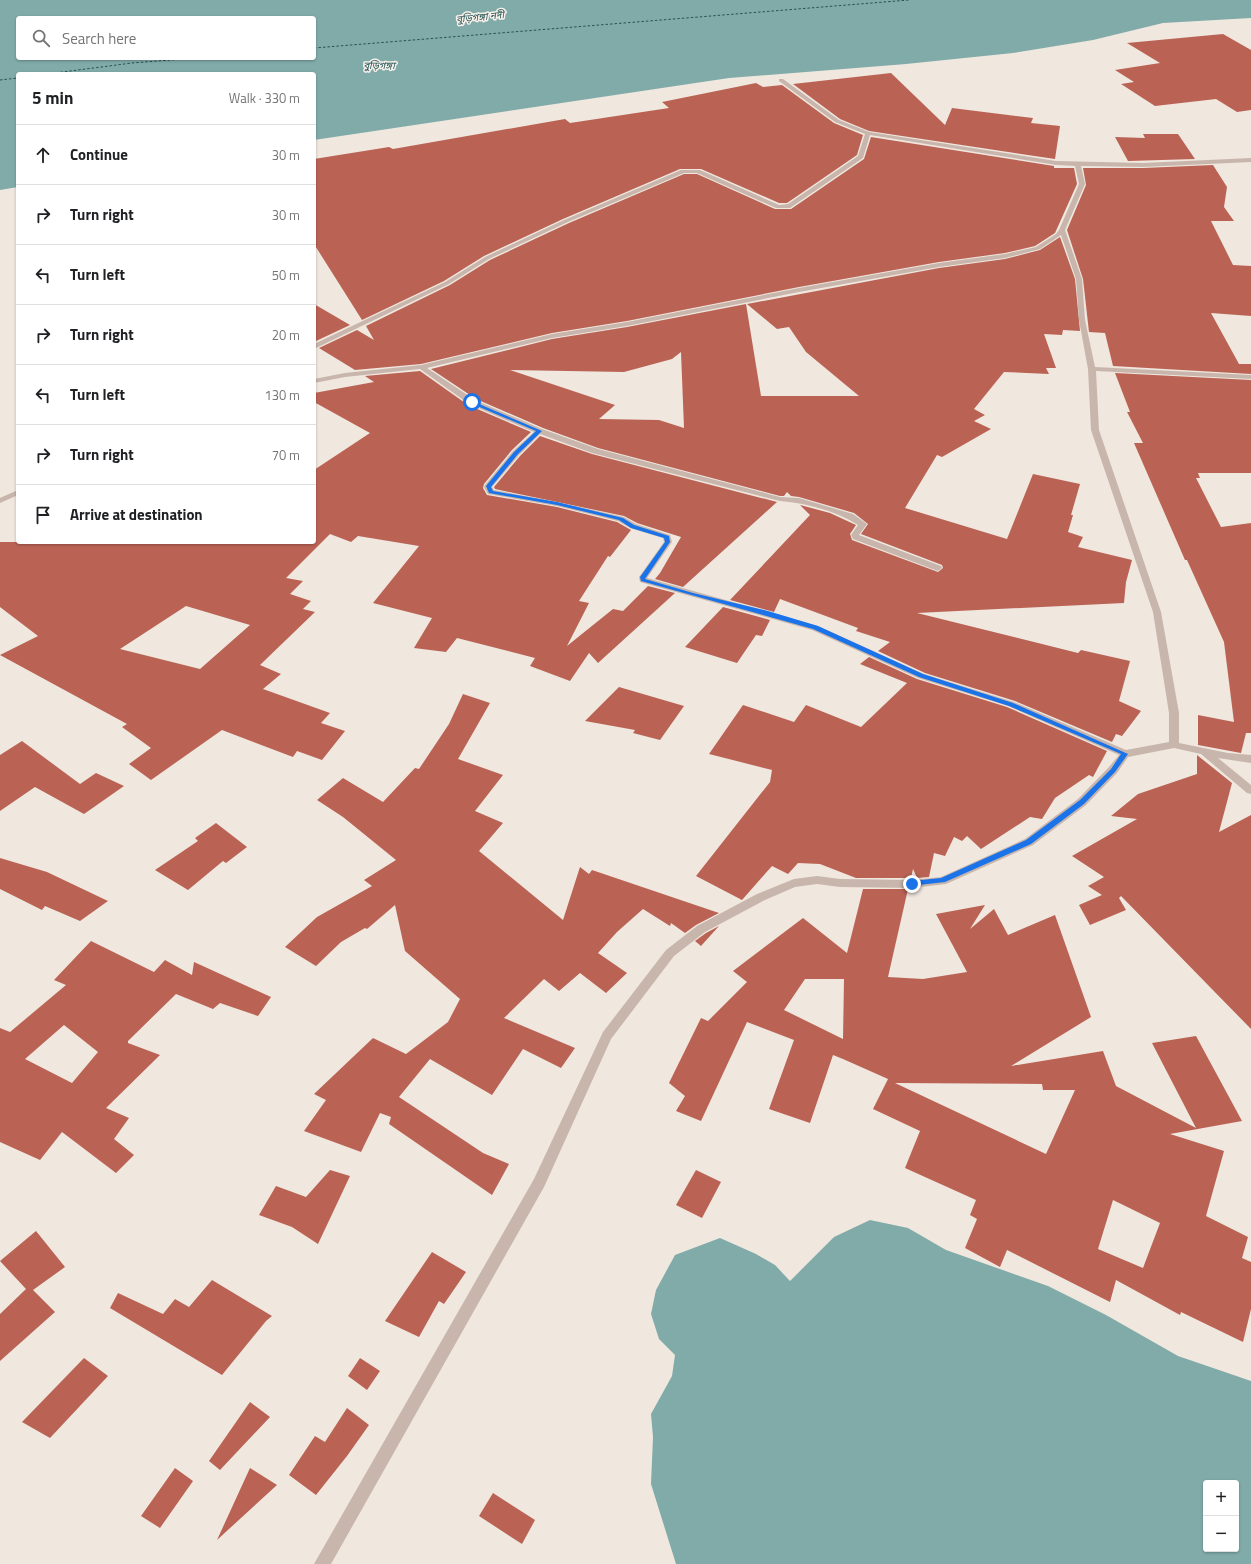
<!DOCTYPE html>
<html lang="en">
<head>
<meta charset="utf-8">
<style>
  :root { --surface:#fff; --page:#f6f6f6; --text:#202124; --muted:#757577; --line:#e0e0e0 }
  body { margin:0; font-family:"Titillium Web","Noto Sans Bengali",sans-serif; background:var(--page); color:var(--text) }
  .controls { position:absolute; right:12px; bottom:12px; display:grid; overflow:hidden; border-radius:4px; box-shadow:0 1px 3px #0004 }
  .controls button { width:36px; height:36px; display:grid; place-items:center; padding:0; border:0; border-bottom:1px solid var(--line); background:var(--surface); color:var(--text); font:20px sans-serif }
  .stop { position:absolute; width:12px; height:12px; margin:-9px; border:3px solid #1a73e8; border-radius:50%; background:#fff }
  .stop.end { background:#1a73e8; border-color:#fff; box-shadow:0 1px 4px #0008 }
  .list { margin:0; padding:0; list-style:none }
  h2 { display:flex; justify-content:space-between; align-items:center; height:52px; margin:0; padding:0 16px; font-size:17px }
  h2 small { font-size:13px; font-weight:400; color:var(--muted) }
  .list li { display:grid; grid-template-columns:26px 1fr auto; gap:12px; align-items:center; box-sizing:border-box; height:60px; padding:0 16px; border-top:1px solid var(--line) }
  .list b { display:block; font-size:15px; white-space:nowrap }
  .list em { font-size:13px; font-style:normal; color:var(--muted) }
  .icon { flex:none; width:22px; height:22px; fill:none; stroke:currentColor; stroke-width:2; stroke-linecap:round; stroke-linejoin:round }
  .map { position:relative; flex:none; width:1251px; height:1564px; overflow:hidden }
  .search { position:absolute; background:var(--surface); box-shadow:0 1px 3px #0004; left:16px; top:16px; width:300px; height:44px; display:flex; align-items:center; gap:10px; box-sizing:border-box; padding:0 14px; border-radius:4px; color:var(--muted); font-size:15px }
  .panel { position:absolute; background:var(--surface); box-shadow:0 1px 3px #0004; left:16px; top:72px; width:300px; height:472px; border-radius:4px }
  .map>svg:first-child { display:block }
  .water { fill:#81aba9; fill-rule:evenodd }
  .lines { fill:none; stroke-linecap:round; stroke-linejoin:round }
  .ferry { stroke:#245453; stroke-width:1; stroke-dasharray:2.5 2; stroke-linecap:butt }
  .building { fill:#ba6354; fill-rule:evenodd }
  .minor { fill:#c8b6ac; fill-rule:evenodd }
  .route { fill:#1a73e8 }
  .labels { text-anchor:middle; dominant-baseline:central; stroke-width:3; stroke-linejoin:round; paint-order:stroke }
  .far-water-label { font-size:10px; font-style:italic; fill:#245453; stroke:#f8f1eb }
</style>
</head>
<body>
<div class="map">
<svg width="1251" height="1564" viewBox="0 0 1251 1564">
  <rect width="100%" height="100%" fill="#f0e7df"/>
  <!-- water -->
  <path class="water" d="M0,0H1251V18L1163,23L1093,40L1013,53L906,64L729,78L314,140V74H18V187L0,190ZM18,18H314V58H18Z
    M870,1220L908,1228L946,1250L1048,1286L1106,1315L1178,1356L1251,1381V1564H676L651,1484L653,1437L651,1414L672,1376L675,1355L659,1339L651,1314L656,1290L675,1255L720,1238L756,1254L775,1265L790,1281L834,1237ZM1206,1483H1236V1549H1206Z"/>
  <g class="lines">
    <!-- ferry -->
    <path class="ferry" d="M314,48L909,0
      M47,74L132,63L197,58
      M0,80L18,78"/>
  </g>
  <!-- building -->
  <path class="building" d="M1223,34L1251,50V110L1237,112L1216,99L1155,106L1121,84L1134,82L1115,70L1160,63L1127,43Z
    M891,73L945,125L952,108L1033,118L1031,123L1060,126L1055,159L869,131L840,119L793,84Z
    M756,83L763,87L782,85L834,123L863,135L857,155L787,203H779L701,169H680L563,219L484,256L444,281L362,320L314,244V159L389,147L393,149L565,119L570,123L669,108L662,102Z
    M1143,134H1178L1195,159L1128,161L1115,137L1145,138Z
    M871,137L1054,166V168H1074L1077,184L1055,233L1035,246L1005,253L939,262L799,287L627,321L552,333L421,364L355,370L319,348L357,330L374,340L366,326L450,285L490,260L569,223L684,174H697L775,209H791L864,159Z
    M1213,165L1227,187L1224,207L1234,221H1211L1233,265L1251,266V316L1211,313L1239,364H1251V374L1113,366L1105,333L1089,332L1083,279L1067,230L1086,185L1083,168H1143Z
    M1060,237L1075,279L1080,331L1063,330L1062,335L1044,334L1056,368H1046L1049,374L1004,372L974,409L985,415L974,421L991,429L942,457L937,455L905,508L1007,539L1033,474L1080,484L1071,515H1073L1068,532L1083,537L1078,547L1132,560L1126,582L1124,603L917,613L1078,653L1081,650L1130,661L1119,701L1141,711L1122,736L1116,734L1112,742L1015,701L925,673L878,651L890,642L856,631L858,628L780,599L774,612L730,600L810,515L800,505L830,513L856,525L850,534L852,540L938,572L943,568L942,565L861,534L868,524L854,513L799,497L791,496L787,492L784,496H780L598,448L543,428L476,399L431,369L552,339L627,327L746,304L761,396H859L806,352L789,327L777,329L747,304L939,268L1005,259L1040,250ZM681,352L684,428L659,420L599,419L615,405L510,370L624,372L672,359Z
    M314,304L350,325L314,342Z
    M420,371L468,405L531,432L512,450L484,484L483,488L487,495L557,507L617,522L631,530L610,557L608,556L579,601L589,603L567,646L613,609L623,611L648,586L675,593L598,663L589,653L570,681L530,666L535,658L457,638L446,652L414,648L432,618L373,603L419,546L358,536L351,542L330,534L286,578L303,581L290,594L311,601L303,609L315,612L260,665L281,674L263,689L330,713L321,723L345,731L322,760L297,751L293,757L222,730L151,780L129,764L151,748L122,727L127,724L0,655L38,636L0,607V542H314V470L370,433L314,402V393L374,382L365,376ZM186,606L250,625L200,669L120,649Z
    M1115,373L1251,380V473H1198L1200,478H1196L1221,527L1251,523V733H1246L1241,753L1198,745V715L1234,722L1224,642L1187,560H1185L1134,443H1143L1127,412H1130Z
    M540,436L592,454L777,502L683,587L655,579L660,573L681,537L637,523L624,516L495,489L494,487L520,456Z
    M723,607L770,620L762,636L756,635L737,663L685,647Z
    M869,657L917,679L1007,707L1107,751L1093,777L1089,775L1055,798L1042,819L1030,817L981,849L967,836L962,841L954,837L945,856L934,853L929,877L917,878L913,869L911,878H856L820,864L798,863L788,874L772,866L742,900L696,876L770,782L772,770L709,754L743,705L794,722L806,705L861,727L907,683L860,664Z
    M619,687L684,706L660,740L633,733L635,730L585,721Z
    M463,694L490,703L458,759L503,775L475,811L503,823L479,851L563,920L580,867L589,874L592,870L719,913L696,925L685,933L671,923L670,926L643,909L617,932L598,953L627,973L606,993L580,973L559,991L544,979L504,1018L575,1048L561,1068L523,1049L492,1095L430,1059L399,1097L483,1153L509,1164L492,1195L389,1124L391,1117L380,1113L361,1152L304,1131L326,1100L314,1094L373,1038L406,1054L448,1022L460,999L405,951L395,905L367,929L365,928L341,942L316,966L285,947L317,917L372,886L364,880L396,860L343,817L317,800L343,778L383,802L415,768L419,769L449,724Z
    M22,741L80,784L96,773L124,786L84,814L35,787L0,811V755Z
    M1197,755L1232,783L1219,832L1251,815V1029L1121,896L1119,898L1126,910L1090,925L1079,905L1102,895L1088,886L1104,877L1072,856L1137,819L1111,816L1138,794L1197,774Z
    M216,823L247,847L226,863L223,861L188,890L155,870L198,841L195,838Z
    M0,858L47,872L108,901L80,921L45,906L42,910L0,889Z
    M863,889H908L888,977L923,979L967,972L936,914L985,905L970,929L994,909L1008,935L1055,915L1091,1017L1011,1066L1103,1051L1116,1086L1196,1128L1152,1043L1196,1036L1242,1121L1170,1134L1224,1151L1206,1216L1248,1237L1242,1258L1251,1262V1309L1243,1342L1181,1312L1180,1315L1116,1280L1110,1302L1007,1250L1000,1267L965,1248L977,1219L970,1215L976,1200L905,1168L920,1131L873,1109L888,1079L843,1059L833,1055L810,1123L769,1109L794,1040L747,1022L701,1121L676,1111L685,1096L669,1083L701,1018L708,1021L747,982L733,971L803,918L847,953ZM805,979H844L843,1039L784,1010ZM895,1083L1042,1084L1043,1090H1075L1046,1154ZM1113,1200L1160,1223L1143,1268L1098,1249Z
    M719,926L701,946L695,941L706,933Z
    M91,941L154,972L165,960L192,975L194,962L271,997L258,1016L220,1003L213,1009L176,994L128,1041V1043L160,1055L106,1108L129,1118L114,1139L134,1155L116,1173L62,1132L40,1160L0,1142V1028L10,1032L66,985L54,980ZM64,1025L98,1052L72,1083L25,1059Z
    M330,1170L350,1176L318,1244L292,1227L259,1215L276,1186L306,1197Z
    M696,1170L721,1182L702,1218L676,1205Z
    M36,1231L65,1267L33,1290L55,1312L0,1361V1314L26,1289L0,1261Z
    M432,1252L466,1272L444,1304L439,1301L419,1337L385,1321Z
    M212,1280L272,1316L266,1321L222,1375L110,1308L118,1293L163,1314L175,1299L189,1307Z
    M84,1358L108,1376L50,1438L22,1422Z
    M360,1358L380,1371L367,1390L348,1376Z
    M250,1402L270,1417L220,1470L209,1461Z
    M347,1408L369,1425L347,1456L316,1495L289,1475L315,1436L325,1442Z
    M175,1468L193,1481L160,1528L141,1516Z
    M250,1468L277,1485L217,1540Z
    M493,1493L535,1520L522,1544L479,1516Z"/>
  <g class="lines">
    <!-- minor -->
    <path class="minor" d="M779,79H783L839,120L869,132L1056,161L1143,163L1251,158V162L1143,167L1081,166L1085,184L1065,230L1082,279L1085,320L1095,367L1251,375V379L1096,371L1099,430L1161,612L1179,713V743L1228,753L1251,755V763L1218,758L1251,785V794L1247,793L1201,754L1174,748L1128,757L1117,773L1086,805L1033,845L946,884L912,888L840,887L817,884L795,887L765,900L705,932L674,956L611,1039L544,1187L331,1564H314L534,1179L603,1032L666,950L697,926L757,894L794,879L817,876L840,879L912,880L941,877L1025,839L1078,799L1109,767L1119,755L1008,706L918,678L812,630L640,582L639,577L664,542L663,538L630,528L618,521L557,506L488,494L484,487L485,485L513,451L534,432L469,404L420,369L345,377L314,383V379L345,373L421,365L552,334L627,322L799,288L939,263L1005,254L1036,247L1056,234L1059,230L1079,184L1075,166L1056,165L870,135L863,158L790,208H776L697,173H684L568,222L489,259L449,284L314,349V344L445,282L485,257L564,220L681,170H700L779,205L788,204L858,156L865,134L835,122L779,81ZM1061,235L1076,279L1079,320L1088,369L1091,430L1153,612L1169,713V742L1126,750L1014,702L924,674L818,626L647,578L672,542L670,535L636,524L624,517L557,502L494,490L492,487L519,455L540,434L592,453L780,501C806,503 836,511 858,525L851,535L853,539L935,570L938,571L942,568L941,566L859,535L867,524L853,514L799,498L780,497L598,449L542,429L475,400L427,368L552,338L627,326L799,292L939,267L1005,258L1040,249Z
      M18,490V495L0,503V498Z"/>
  </g>
  <!-- route -->
  <path class="route" d="M472,401L542,431L518,454L491,487L493,491L557,502L623,518L634,525L669,536L670,542L645,579L693,593L768,611L818,626L923,674L1013,703L1128,754L1115,772L1084,804L1031,844L945,882L910,886L909,884L912,881L941,878L1026,840L1080,800L1111,769L1121,754L1009,706L919,677L813,629L641,581L640,577L665,542L664,538L631,528L619,520L557,505L489,493L486,486L514,452L536,431L470,403Z"/>
  <g class="labels">
    <!-- far-water labels -->
    <g class="far-water-label">
      <text transform="translate(480 17) rotate(-6)">বুড়িগঙ্গা নদী</text>
      <text x="379" y="65">বুড়িগঙ্গা</text>
    </g>
  </g>
</svg>
<div class="controls">
<button>+</button>
<button>−</button>
</div>
<div class="stop" style="left:472px;top:402px"></div>
<div class="stop end" style="left:912px;top:884px"></div>
<div class="search"><svg class="icon" aria-label="search" viewBox="0 0 24 24"><circle cx="10" cy="10" r="6"/><path d="M15 15l6 6"/></svg>Search here</div>
<section class="panel">
<h2>5 min<small>Walk · 330 m</small></h2>
<ul class="list">
<li><svg class="icon" aria-label="ahead" viewBox="0 0 24 24"><path d="M12 20V5M6 11l6-6 6 6"/></svg><div><b>Continue</b></div><em>30 m</em></li>
<li><svg class="icon" aria-label="right" viewBox="0 0 24 24"><path d="M7 20v-9h11M14 6l5 5-5 5"/></svg><div><b>Turn right</b></div><em>30 m</em></li>
<li><svg class="icon" aria-label="left" viewBox="0 0 24 24"><path d="M17 20v-9H6M10 6l-5 5 5 5"/></svg><div><b>Turn left</b></div><em>50 m</em></li>
<li><svg class="icon" aria-label="right" viewBox="0 0 24 24"><path d="M7 20v-9h11M14 6l5 5-5 5"/></svg><div><b>Turn right</b></div><em>20 m</em></li>
<li><svg class="icon" aria-label="left" viewBox="0 0 24 24"><path d="M17 20v-9H6M10 6l-5 5 5 5"/></svg><div><b>Turn left</b></div><em>130 m</em></li>
<li><svg class="icon" aria-label="right" viewBox="0 0 24 24"><path d="M7 20v-9h11M14 6l5 5-5 5"/></svg><div><b>Turn right</b></div><em>70 m</em></li>
<li><svg class="icon" aria-label="arrive" viewBox="0 0 24 24"><path d="M6 21V4h12l-3 4 3 4H6"/></svg><div><b>Arrive at destination</b></div></li>
</ul>
</section>
</div>
</body>
</html>
